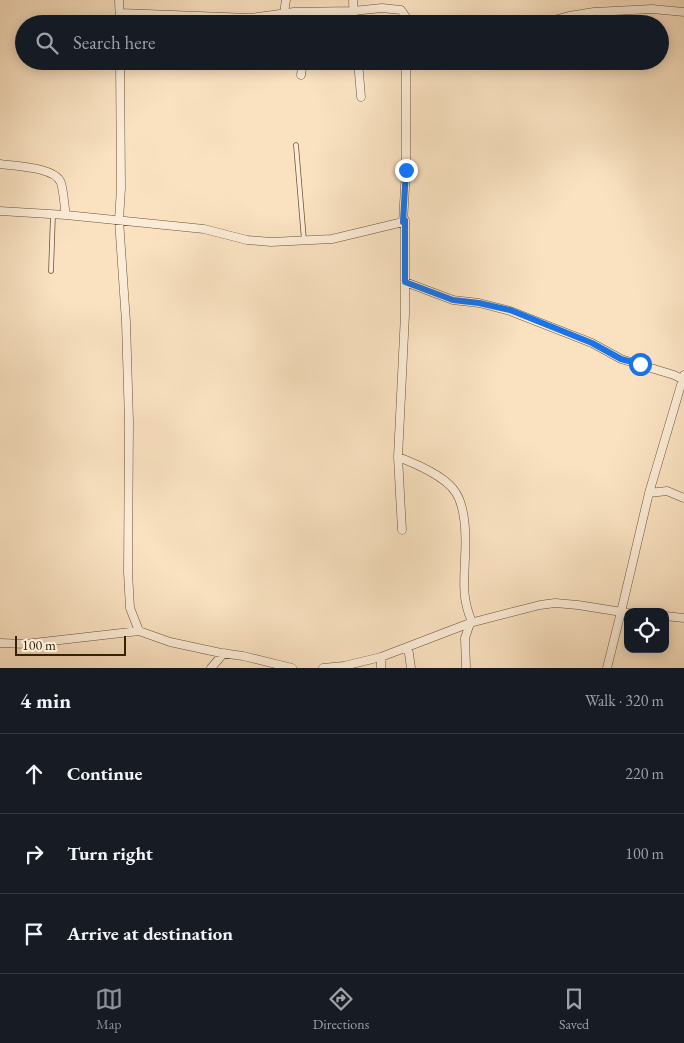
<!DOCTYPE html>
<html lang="en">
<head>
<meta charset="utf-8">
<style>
  :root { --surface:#171b24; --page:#20242c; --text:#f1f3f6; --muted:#9ea1a6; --line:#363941; --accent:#8c9099 }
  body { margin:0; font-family:"EB Garamond",serif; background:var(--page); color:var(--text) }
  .controls { position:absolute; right:15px; bottom:15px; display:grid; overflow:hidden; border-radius:10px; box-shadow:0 2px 12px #0003 }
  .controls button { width:45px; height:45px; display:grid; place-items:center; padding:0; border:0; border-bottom:1px solid var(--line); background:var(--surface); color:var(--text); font:25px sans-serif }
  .scale { position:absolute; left:15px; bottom:12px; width:111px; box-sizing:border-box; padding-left:5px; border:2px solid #372303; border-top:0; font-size:14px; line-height:18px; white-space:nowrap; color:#372303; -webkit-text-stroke:4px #fcecd7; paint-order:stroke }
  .stop { position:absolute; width:15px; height:15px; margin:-11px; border:4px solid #1a73e8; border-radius:50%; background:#fff }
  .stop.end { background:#1a73e8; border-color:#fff; box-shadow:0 1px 5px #0008 }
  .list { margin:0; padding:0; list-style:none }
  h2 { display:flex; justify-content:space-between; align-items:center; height:65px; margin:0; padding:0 20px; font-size:21px }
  h2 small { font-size:16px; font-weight:400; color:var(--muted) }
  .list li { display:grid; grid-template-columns:32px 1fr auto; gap:15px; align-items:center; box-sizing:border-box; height:80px; padding:0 20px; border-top:1px solid var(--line) }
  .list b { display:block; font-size:19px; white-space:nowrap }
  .list em { font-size:16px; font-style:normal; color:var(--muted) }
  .icon { flex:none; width:28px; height:28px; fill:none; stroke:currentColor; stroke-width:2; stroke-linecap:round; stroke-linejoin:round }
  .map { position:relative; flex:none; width:684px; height:668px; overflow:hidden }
  .search { position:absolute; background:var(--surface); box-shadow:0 2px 12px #0003; left:15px; right:15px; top:15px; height:55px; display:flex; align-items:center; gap:12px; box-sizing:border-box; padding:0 18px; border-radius:28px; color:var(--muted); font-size:19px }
  .sheet { height:305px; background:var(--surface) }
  nav { display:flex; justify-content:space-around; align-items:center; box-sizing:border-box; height:70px; border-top:1px solid var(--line); background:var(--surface); font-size:14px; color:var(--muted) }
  nav a { display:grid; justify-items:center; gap:2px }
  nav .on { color:var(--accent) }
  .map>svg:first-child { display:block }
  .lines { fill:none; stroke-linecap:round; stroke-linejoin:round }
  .lane-casing { stroke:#685332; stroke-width:5.5 }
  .street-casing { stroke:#685332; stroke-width:9 }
  .lane { stroke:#fcecd7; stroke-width:4 }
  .street { stroke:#fcecd7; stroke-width:8 }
  .route { stroke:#1a73e8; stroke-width:6 }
</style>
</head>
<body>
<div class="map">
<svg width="684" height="668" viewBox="0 0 684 668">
  <rect width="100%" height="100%" fill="#fae2c1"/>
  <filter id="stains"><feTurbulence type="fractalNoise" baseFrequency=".004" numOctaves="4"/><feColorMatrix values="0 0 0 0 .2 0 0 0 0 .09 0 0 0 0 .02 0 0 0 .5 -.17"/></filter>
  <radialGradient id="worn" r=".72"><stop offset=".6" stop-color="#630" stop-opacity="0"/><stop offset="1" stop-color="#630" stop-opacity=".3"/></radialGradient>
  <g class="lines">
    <!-- lane casing -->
    <g class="lane-casing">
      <path id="lane" d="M296,145L304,240
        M51,271L53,214"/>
    </g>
    <!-- street casing -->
    <g class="street-casing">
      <path id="street" d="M119,0L120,24
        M353,0L354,24
        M120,13L250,18L294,12L353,11L382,8L401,10L408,20
        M284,13L286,0
        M406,22L408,20L422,23L457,24
        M309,24L311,12
        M497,24L543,23L569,16L594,12L652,9L684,12
        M120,61L121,188L119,220L126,322L129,422L128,572L130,608L139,631
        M358,61L361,97
        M301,75L303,61
        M0,164C15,166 56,167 61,183C64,193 64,205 66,215
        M0,211L66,215L204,229L247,240L271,242L332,239L403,222L406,170V61
        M403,222L405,220V314L398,457C414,463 447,477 456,493C466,509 466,540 465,558C464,583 462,599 472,622
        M405,282L453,300L479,303L510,311L592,343L621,359L674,375L684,380
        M398,457L402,530
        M649,493L667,491L684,498
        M665,616L684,618
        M0,643L25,644L139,631L170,642L221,653L243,656L292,668
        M408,647L411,668
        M381,657V668
        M211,668L224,653
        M323,668L344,666L381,657L470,623L540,605L555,603L578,605L628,613
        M466,668L465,638L470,623
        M607,668L621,612L649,493L684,375"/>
    </g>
    <!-- lane -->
    <use href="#lane" class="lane"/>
    <!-- street -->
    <use href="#street" class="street"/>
  </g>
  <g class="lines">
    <!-- route -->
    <path class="route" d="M406,170L403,222L405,220V282L453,300L479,303L510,310L592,343L621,359L640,364"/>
  </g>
  <rect width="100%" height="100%" filter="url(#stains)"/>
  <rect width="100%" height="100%" fill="url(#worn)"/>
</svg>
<div class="controls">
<button><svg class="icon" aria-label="locate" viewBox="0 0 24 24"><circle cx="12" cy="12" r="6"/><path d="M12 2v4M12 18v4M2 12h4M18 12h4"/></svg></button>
</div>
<div class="scale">100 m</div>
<div class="stop" style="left:640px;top:364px"></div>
<div class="stop end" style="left:406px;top:170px"></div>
<div class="search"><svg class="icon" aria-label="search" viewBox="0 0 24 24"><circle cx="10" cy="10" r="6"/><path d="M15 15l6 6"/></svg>Search here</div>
</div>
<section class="sheet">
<h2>4 min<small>Walk · 320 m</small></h2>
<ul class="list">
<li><svg class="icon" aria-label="ahead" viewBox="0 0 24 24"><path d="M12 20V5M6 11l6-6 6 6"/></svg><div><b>Continue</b></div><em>220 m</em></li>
<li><svg class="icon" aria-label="right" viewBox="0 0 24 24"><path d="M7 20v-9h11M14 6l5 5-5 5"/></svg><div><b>Turn right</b></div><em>100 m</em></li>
<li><svg class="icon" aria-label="arrive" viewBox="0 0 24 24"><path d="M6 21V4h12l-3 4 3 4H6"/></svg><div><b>Arrive at destination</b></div></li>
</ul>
</section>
<nav>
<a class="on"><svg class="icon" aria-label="map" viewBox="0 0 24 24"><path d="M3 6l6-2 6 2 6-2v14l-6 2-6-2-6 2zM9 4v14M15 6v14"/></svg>Map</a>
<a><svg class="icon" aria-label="directions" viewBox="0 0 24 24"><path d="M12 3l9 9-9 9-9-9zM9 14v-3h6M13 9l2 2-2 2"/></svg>Directions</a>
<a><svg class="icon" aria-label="saved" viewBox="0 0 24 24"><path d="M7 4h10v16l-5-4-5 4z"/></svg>Saved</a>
</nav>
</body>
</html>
